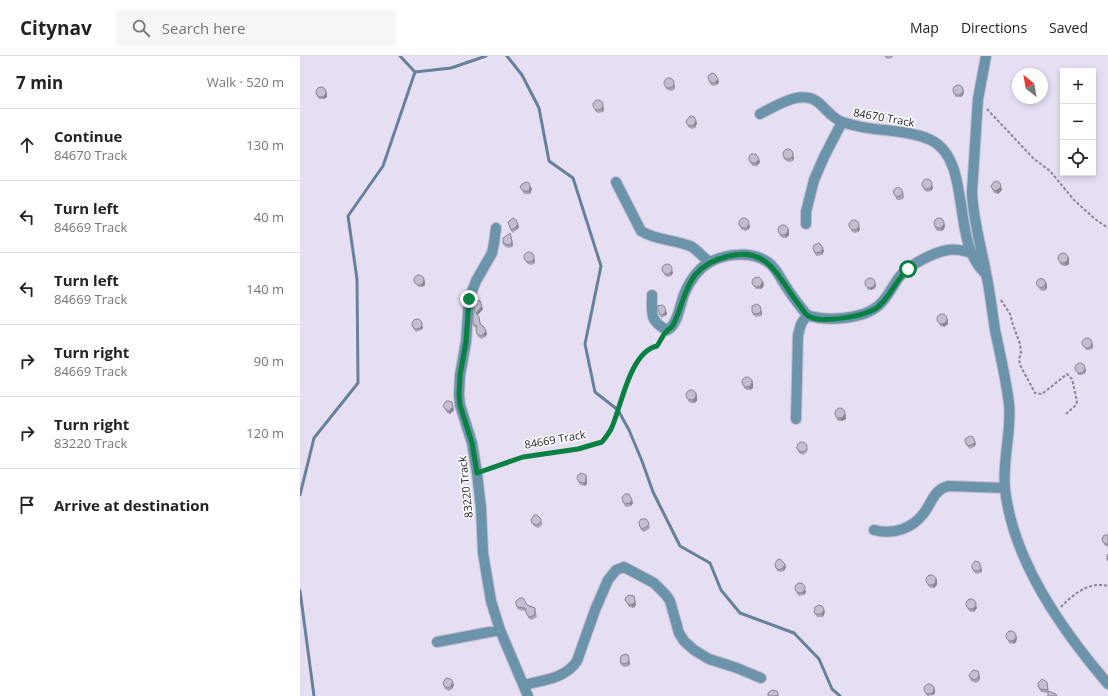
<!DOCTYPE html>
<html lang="en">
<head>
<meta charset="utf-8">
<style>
  :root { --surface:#fff; --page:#f6f6f6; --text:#222; --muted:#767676; --line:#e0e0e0 }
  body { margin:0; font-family:"Open Sans",sans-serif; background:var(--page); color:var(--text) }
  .controls { position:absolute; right:12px; top:12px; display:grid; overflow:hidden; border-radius:0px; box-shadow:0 2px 6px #0003 }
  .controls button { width:36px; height:36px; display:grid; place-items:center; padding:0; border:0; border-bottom:1px solid var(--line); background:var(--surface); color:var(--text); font:20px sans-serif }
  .compass { position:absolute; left:712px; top:12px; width:36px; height:36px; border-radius:50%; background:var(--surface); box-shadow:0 2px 6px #0003; rotate:329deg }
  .stop { position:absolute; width:12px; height:12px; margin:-9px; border:3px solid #0b8043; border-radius:50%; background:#fff }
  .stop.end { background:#0b8043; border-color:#fff; box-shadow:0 1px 4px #0008 }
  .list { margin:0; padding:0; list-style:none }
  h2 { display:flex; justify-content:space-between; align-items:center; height:52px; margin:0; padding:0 16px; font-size:17px }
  h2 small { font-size:13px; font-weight:400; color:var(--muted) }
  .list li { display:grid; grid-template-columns:26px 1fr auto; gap:12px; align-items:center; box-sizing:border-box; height:72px; padding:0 16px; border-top:1px solid var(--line) }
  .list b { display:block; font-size:15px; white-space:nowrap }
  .list p { margin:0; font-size:13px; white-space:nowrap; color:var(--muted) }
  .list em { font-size:13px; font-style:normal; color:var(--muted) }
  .icon { flex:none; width:22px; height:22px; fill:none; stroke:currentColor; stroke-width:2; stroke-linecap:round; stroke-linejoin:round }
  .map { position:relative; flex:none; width:808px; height:640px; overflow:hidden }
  header { display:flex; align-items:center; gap:24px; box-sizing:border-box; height:56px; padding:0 20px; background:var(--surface); border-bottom:1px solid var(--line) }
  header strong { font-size:19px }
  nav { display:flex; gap:22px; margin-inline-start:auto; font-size:14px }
  .search { width:280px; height:36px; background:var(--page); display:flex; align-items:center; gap:10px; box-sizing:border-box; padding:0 14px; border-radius:0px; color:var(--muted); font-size:15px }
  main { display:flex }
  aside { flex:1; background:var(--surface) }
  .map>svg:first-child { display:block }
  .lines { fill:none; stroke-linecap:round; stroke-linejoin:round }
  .stream { stroke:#668199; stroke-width:3 }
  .minor-casing { stroke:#c3bdd0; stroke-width:12 }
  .path { stroke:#898492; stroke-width:2; stroke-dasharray:3 2; stroke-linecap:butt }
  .minor { stroke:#6b93a9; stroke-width:10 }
  .wall { fill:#a9a3b5 }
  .shaded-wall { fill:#8a8593 }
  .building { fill:#c5bed2; stroke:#8a8593 }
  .route { stroke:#0b8043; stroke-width:5 }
  .labels { text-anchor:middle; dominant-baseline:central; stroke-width:3; stroke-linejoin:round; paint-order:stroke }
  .street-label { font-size:11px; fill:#25232a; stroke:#fff }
</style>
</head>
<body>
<header>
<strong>Citynav</strong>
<div class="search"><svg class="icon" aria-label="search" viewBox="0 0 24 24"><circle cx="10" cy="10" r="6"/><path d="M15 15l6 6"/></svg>Search here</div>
<nav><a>Map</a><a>Directions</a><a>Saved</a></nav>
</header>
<main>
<aside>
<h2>7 min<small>Walk · 520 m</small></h2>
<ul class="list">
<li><svg class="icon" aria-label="ahead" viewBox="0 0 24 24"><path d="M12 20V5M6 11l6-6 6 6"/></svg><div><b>Continue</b><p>84670 Track</p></div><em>130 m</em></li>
<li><svg class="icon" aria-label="left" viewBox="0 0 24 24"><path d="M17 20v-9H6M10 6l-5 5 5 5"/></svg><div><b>Turn left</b><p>84669 Track</p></div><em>40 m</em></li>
<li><svg class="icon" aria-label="left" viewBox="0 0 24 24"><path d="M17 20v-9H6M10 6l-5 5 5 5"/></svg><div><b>Turn left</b><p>84669 Track</p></div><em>140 m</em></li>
<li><svg class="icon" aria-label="right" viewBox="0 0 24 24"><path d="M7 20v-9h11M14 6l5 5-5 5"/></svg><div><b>Turn right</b><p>84669 Track</p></div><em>90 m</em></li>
<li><svg class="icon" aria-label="right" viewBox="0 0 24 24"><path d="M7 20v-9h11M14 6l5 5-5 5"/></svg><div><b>Turn right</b><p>83220 Track</p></div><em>120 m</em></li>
<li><svg class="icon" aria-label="arrive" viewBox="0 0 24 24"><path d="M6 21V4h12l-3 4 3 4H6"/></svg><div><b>Arrive at destination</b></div></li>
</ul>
</aside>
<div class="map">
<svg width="808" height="640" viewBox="0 0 808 640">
  <rect width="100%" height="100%" fill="#e6dff4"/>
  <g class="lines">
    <!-- stream -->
    <path class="stream" d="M100,0L115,16L151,12L186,0
      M207,0L222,19L239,52L249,105L273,122L301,210L285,288L295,336L318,354L329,374L342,405L353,436L380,490L410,507L421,534L440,557L494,577L519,603L532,633L540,640
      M0,439L14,382L58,327L57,223L48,160L83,110L115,16
      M0,535L14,640"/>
    <!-- minor casing -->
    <g class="minor-casing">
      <path id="minor" d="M686,0L678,43L672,136C673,164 681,190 686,217C690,235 692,255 695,274C700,298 706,323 709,348C712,375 702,404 705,433C713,505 762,574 808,628
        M460,58C476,50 502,32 519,47C527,54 532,62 542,66C555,70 570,73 584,74C600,76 616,77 631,84C673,105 650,185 685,217
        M316,126L341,175C357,185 374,183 390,190C396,192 403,202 410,206
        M506,168V156L514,124L524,101L542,66
        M196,172L194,187L192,197L176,225L169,243L166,286L160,319L159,339L160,349L172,387L177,417L181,452L183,497L191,545L200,574L228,640
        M352,239C352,257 349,265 367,274C378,270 380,247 385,236C390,225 399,212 410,206C427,197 453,195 469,207C477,213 481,224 487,232C493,242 500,250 507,259C526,266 563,263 578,250C588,242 592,230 600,220C611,208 632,197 648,194C657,192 664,195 672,197
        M496,363L498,279L501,268L507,259
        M574,474C593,479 612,473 624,457C632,446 634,434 648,430L705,432
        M137,586L200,574
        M224,629C243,624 265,623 277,605L295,554L308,524L316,514L324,511L354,527L366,539L370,545L379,577L384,585L394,594L409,603L437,612L461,622"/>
    </g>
    <!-- path -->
    <path class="path" d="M687,53L733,102L750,115L774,144L795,163L808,172
      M701,244L710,258L712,266L720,288L721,297L719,303L720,309L735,337L742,338L767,318L772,323L777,345L776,349L766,358
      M186,413L223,401L278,393L302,386C306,381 310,376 312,371C322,348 330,296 357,290L362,282
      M761,551C773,538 790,525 808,530"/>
    <!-- minor -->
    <use href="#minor" class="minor"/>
  </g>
  <!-- wall -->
  <path class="wall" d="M584,0H593L592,2L587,3Z
    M418,23L419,26L417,29L413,30L410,28L409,25Z
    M365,30H375L374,34L371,35L366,33Z
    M653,36H664L663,39L661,41H656L654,38Z
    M16,37L27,38V41L24,43H19L17,40Z
    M302,45L304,53L303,56L298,57L295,55L294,52Z
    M386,65L397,67L395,72L392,73L388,71Z
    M492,95L494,102L493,105L488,106L484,103L483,100Z
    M449,104L460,106L457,110H453L450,107Z
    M630,124L633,132L631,135L627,136L624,134L622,128Z
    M700,127L702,134L698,138L694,137L691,130Z
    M230,130L232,133L230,138H224L220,131Z
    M593,136H603L604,139V142L600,144H597Z
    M216,164L219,171L217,174L212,177L208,166Z
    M557,166L560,173L558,176L555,177L552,176L549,169Z
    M438,167L449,168L450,171L448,174L445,175L441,173Z
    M644,167L645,170L644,173L642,175H637L635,172L634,169Z
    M489,175V179L486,182H483L480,180L479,177Z
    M203,187L213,188L212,191L209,192L204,190Z
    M513,192L524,195L522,199L516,200Z
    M233,197L235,205L234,208L231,209L228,208L226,206L225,203Z
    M768,200L769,203V208L766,210H763L760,208L759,205Z
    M370,210L373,217L371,220L368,221L365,220L362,213Z
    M114,225L125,226V229L122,231H119L116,228Z
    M565,226L576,229L575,232L571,234H568Z
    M453,227L464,228L463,231L461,233H456L454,230Z
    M736,227L747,228V231L746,234L743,235L740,234Z
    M180,245L183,253L178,259L180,264L181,268L184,271L187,278L185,281L182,283L178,281L176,274V272L174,271L173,268L175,257L174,253Z
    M357,250H364L367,258L365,260L361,262Z
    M460,250L462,257L461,260L456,261L453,259L452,256Z
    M637,263L648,265V268L644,271L640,270Z
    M120,264L123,272L121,274L116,276L113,272L112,269Z
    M791,283L793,290L792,293L789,294H786L782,288Z
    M784,308L786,315L784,318L782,319H778L775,311Z
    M452,324L453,327V332L450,334H447L444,332L443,329Z
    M397,340V345L394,347H391L388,345L387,342Z
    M152,346L154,354L150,358L147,357L143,350Z
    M535,359L546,360V363L542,365H538L536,362Z
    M673,381L676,388L674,391L670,393L666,389L665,386Z
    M496,391L508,393L507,396L503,399L499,397Z
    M287,421V428L285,430L280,429L277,422Z
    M332,444L333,447L331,450L326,451L324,449L323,446Z
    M242,466V469L238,472L234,470L232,467Z
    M350,470L349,473L344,476L341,474L340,471Z
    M808,479V491L804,489L802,483Z
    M475,508L486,511L484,515L481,516L477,515Z
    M672,512L682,514L681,517L676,518L673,515Z
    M637,524V529L634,532H631L628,530L627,527Z
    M503,529L506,536L504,539L499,540L497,538L496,535Z
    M334,540L336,549L333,552L329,551L325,544Z
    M674,545L677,552L674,556H671L668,554L666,548Z
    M216,549H227L235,552L237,561L231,564L228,562L226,555L219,554L217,552Z
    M514,556H525L523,561H517L515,558Z
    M706,580L717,582L716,586L714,588L709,587Z
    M328,599L330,607L329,610L324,611L321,609L320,606Z
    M669,619L680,621L679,625L676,627L671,625Z
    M143,627L154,629L152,633L149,635L145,633Z
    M748,629V637L741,636L739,633L738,630Z
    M635,633V637L633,639L628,640L626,639L625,636Z"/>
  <!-- shaded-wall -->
  <path class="shaded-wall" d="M418,23L419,26L417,29L416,26Z
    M374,27L375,30L374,34L373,31Z
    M663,33L664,36L663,39L661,41L660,39Z
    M26,35L27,38V41L24,43L23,40Z
    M303,50L304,53L303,56L302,53Z
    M396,64L397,67L395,72L394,69Z
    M493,99L494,102L493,105L492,102Z
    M459,103L460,106L457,110L456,107Z
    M632,129L633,132L631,135L630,132Z
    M230,130L232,133L230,138L229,135Z
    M701,131L702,134L698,138L696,135Z
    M448,165L450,171L448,174L447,171Z
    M644,167L645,170L644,173L642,175L641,172Z
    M218,168L219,171L217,174L216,171Z
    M559,170L560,173L558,176L557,173Z
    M488,172L489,175V179L486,182L485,179Z
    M211,180L213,188L212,191L211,188Z
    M523,192L524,195L522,199L521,196Z
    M768,200L769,203V208L766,210L765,207Z
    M234,202L235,205L234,208L233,205Z
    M372,214L373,217L371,220L370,217Z
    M124,223L125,226V229L122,231L121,228Z
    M463,225L464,228L463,231L461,233L460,230Z
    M746,225L747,231L746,234L745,231Z
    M575,226L576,229L575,232L571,234L570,232Z
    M182,250L183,253L177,260L176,257Z
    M461,254L462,257L461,260L460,257Z
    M366,255L367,258L365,260L364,258Z
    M647,262L648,265V268L644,271L642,268Z
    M122,269L123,272L121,274L120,272Z
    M186,275L187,278L185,281L184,278Z
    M792,287L793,290L792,293L791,290Z
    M785,312L786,315L784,318L783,315Z
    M452,324L453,327V332L450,334L449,331Z
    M396,337L397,340V345L394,347L393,344Z
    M153,351L154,354L150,358L149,355Z
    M545,357L546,360V363L542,365L540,362Z
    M675,386L676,388L674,391L673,388Z
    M286,419L287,428L285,430L284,427Z
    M332,444L333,447L331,450L330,447Z
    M485,508L486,511L484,515L483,512Z
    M681,511L682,514L681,517L680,514Z
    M636,522L637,524V529L634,532L633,529Z
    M505,533L506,536L504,539L503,536Z
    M334,540L336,549L333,552L332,549Z
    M676,549L677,552L674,556L673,553Z
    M524,553L525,556L523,561L522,558Z
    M716,579L717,582L716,586L714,588L713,585Z
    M329,604L330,607L329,610L328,607Z
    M679,618L680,621L679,625L678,622Z
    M153,626L154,629L152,633L151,630Z
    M634,630L635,637L633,639L632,637Z"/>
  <!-- building -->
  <path class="building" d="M412,17L415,18L418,23L416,26L412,27L409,25L408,20Z
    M364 27a5 5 0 1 1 10 0a5 5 0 1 1-10 0Z
    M653 34a5 5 0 1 1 10 0a5 5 0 1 1-10 0Z
    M16 36a5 5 0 1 1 10 0a5 5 0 1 1-10 0Z
    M293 49a5 5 0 1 1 10 0a5 5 0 1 1-10 0Z
    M390,60L394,61L396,64L394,69L391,70L387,68L386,65Z
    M483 98a5 5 0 1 1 10 0a5 5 0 1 1-10 0Z
    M451,98H456L459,103L456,107H452L449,104V101Z
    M622 128a5 5 0 1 1 10 0a5 5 0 1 1-10 0Z
    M697,125L700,127L701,131L696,135L693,134L691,130L694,126Z
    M226,126L229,127L230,130L229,135H223L220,131L222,128Z
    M593.5 136a4.5 4.5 0 1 1 9 0a4.5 4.5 0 1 1-9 0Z
    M213,162L216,164L218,168L216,171L211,174L208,166Z
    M634 167a5 5 0 1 1 10 0a5 5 0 1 1-10 0Z
    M439 167a5 5 0 1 1 10 0a5 5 0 1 1-10 0Z
    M549 169a5 5 0 1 1 10 0a5 5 0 1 1-10 0Z
    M478 174a5 5 0 1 1 10 0a5 5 0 1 1-10 0Z
    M210,177L212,185L211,188L208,189L203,187V182Z
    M519,187L521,189L523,192L521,196L515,197L513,192L514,189Z
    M224 201a5 5 0 1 1 10 0a5 5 0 1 1-10 0Z
    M758 202a5 5 0 1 1 10 0a5 5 0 1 1-10 0Z
    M362 213a5 5 0 1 1 10 0a5 5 0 1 1-10 0Z
    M114 224a5 5 0 1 1 10 0a5 5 0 1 1-10 0Z
    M452 226a5 5 0 1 1 10 0a5 5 0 1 1-10 0Z
    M565 227a5 5 0 1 1 10 0a5 5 0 1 1-10 0Z
    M736.5 227a4.5 4.5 0 1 1 9 0a4.5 4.5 0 1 1-9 0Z
    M177,244L180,245L182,250L176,257L179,261L180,268L184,271L186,275L184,278L181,280L177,278L176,274L177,270L173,268V258L175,256L174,253V245Z
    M457,248L460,250L461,254L460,257L455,258L452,256V250Z
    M362,249L364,250L366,255L364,258L360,259L357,250Z
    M637 263a5 5 0 1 1 10 0a5 5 0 1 1-10 0Z
    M112 268a5 5 0 1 1 10 0a5 5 0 1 1-10 0Z
    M782 287a5 5 0 1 1 10 0a5 5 0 1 1-10 0Z
    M775 312a5 5 0 1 1 10 0a5 5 0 1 1-10 0Z
    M442 326a5 5 0 1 1 10 0a5 5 0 1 1-10 0Z
    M386 339a5 5 0 1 1 10 0a5 5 0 1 1-10 0Z
    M146,345H149L152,346L153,351L149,355L146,354L143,350Z
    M535 357a5 5 0 1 1 10 0a5 5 0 1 1-10 0Z
    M670,380L673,381L675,386L673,388L669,390L665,386V383Z
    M497 391a5 5 0 1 1 10 0a5 5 0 1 1-10 0Z
    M281,417L286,419V425L284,427L279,426L277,422L278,419Z
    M325,438H329L332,444L330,447L325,448L323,446L322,441Z
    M234,459H237L241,463V466L237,469L232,467L231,464Z
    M341,463H346L349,467L348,470L342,473L340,471L339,466Z
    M804,479H808V489L803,486L802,483Z
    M808,498V505L807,504V500Z
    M480,503L485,508L483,512L480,514L476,512L475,508L477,504Z
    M675,505L679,506L681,511L680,514L675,515L672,512V509Z
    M626 524a5 5 0 1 1 10 0a5 5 0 1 1-10 0Z
    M495 532a5 5 0 1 1 10 0a5 5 0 1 1-10 0Z
    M329,539L334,540L335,546L332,549L328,548L325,544L326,541Z
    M220,542H223L225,545L227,549L235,552V559L230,561L227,559L225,552L218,551L216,549V545Z
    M666 548a5 5 0 1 1 10 0a5 5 0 1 1-10 0Z
    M519,549L522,550L524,553L522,558H516L514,556L515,551Z
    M706 580a5 5 0 1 1 10 0a5 5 0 1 1-10 0Z
    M325,598L328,599L329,604L328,607L323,608L320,606L321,600Z
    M673,614L678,615L679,618L678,622L675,624L670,622L669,619Z
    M146,622L151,623L153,626L151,630L148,632L144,630L143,627Z
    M742,623L747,626L748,634L740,633L738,630V627Z
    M624 633a5 5 0 1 1 10 0a5 5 0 1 1-10 0Z
    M472,634L477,635L478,638V640H468V637Z
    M748,635L756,638L757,640H748Z"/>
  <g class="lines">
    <!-- route -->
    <path class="route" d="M169,243L166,286L160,319L159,339L160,349L172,387L177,417L223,401L278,393L302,386C306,381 310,376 312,371C322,348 330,296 357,290C360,286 363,278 367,275C369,272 372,272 373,269C382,252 383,235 395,219C404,208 415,203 429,200C470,190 479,224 500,250C502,252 504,257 507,259C519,269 566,260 578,251C590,241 596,224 608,213"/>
  </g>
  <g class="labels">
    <!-- street labels -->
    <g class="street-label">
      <text transform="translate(584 61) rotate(10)">84670 Track</text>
      <text transform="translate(255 383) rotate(-10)">84669 Track</text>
      <text transform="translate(165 431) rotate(-96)">83220 Track</text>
    </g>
  </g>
</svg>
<div class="controls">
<button>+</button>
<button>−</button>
<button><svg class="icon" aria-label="locate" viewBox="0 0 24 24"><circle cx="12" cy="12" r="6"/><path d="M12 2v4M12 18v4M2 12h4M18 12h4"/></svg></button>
</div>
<svg class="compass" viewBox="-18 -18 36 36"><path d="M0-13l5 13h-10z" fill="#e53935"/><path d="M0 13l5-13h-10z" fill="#767676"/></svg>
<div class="stop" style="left:608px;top:213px"></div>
<div class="stop end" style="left:169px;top:243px"></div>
</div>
</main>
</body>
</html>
